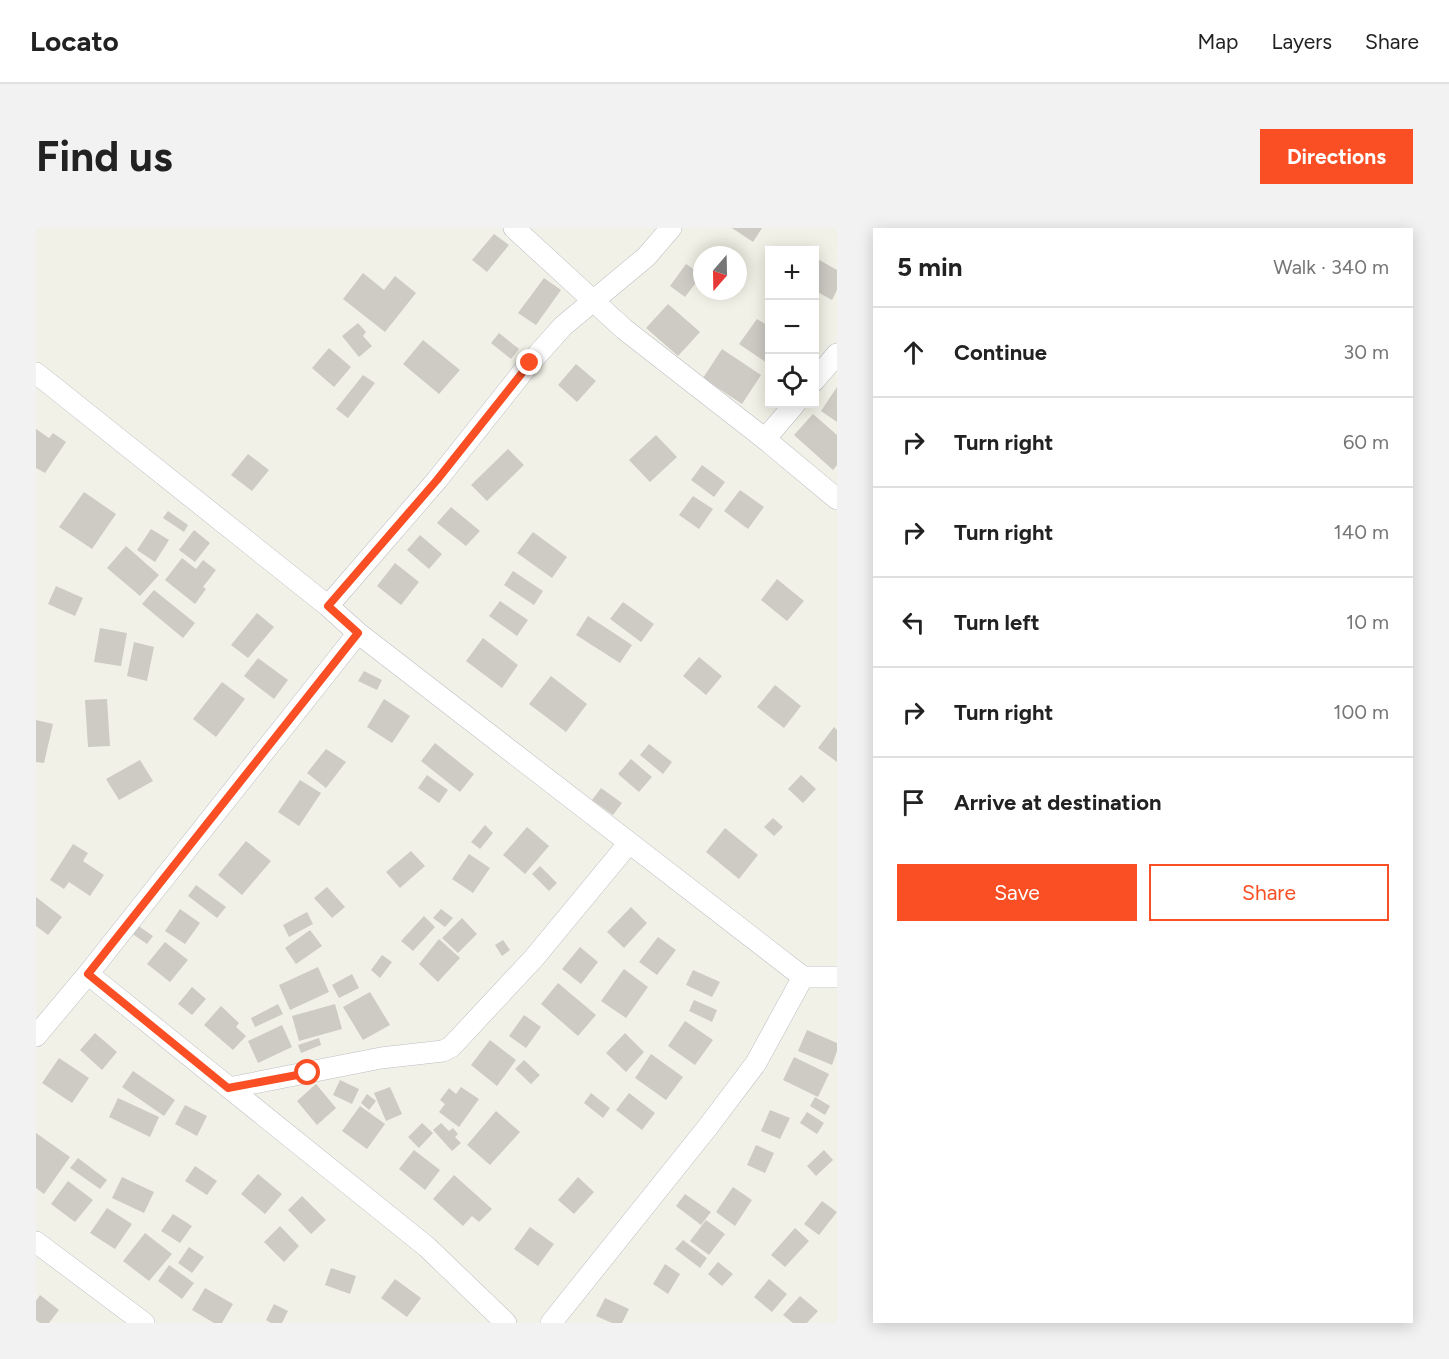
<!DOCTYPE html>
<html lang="en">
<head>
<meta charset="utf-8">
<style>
  :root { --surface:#fff; --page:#f2f2f2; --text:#222; --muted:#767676; --line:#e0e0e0; --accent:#fa4f25 }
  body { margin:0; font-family:Figtree,sans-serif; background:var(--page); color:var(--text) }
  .controls { position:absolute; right:18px; top:18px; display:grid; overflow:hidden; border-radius:0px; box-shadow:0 3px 15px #0003 }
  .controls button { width:54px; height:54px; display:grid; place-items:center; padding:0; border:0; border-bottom:2px solid var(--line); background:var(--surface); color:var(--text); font:30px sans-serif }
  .compass { position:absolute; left:657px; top:18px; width:54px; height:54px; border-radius:50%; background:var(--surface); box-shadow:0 3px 15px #0003; rotate:200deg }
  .stop { position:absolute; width:18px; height:18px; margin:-14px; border:4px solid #fa4f25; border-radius:50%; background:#fff }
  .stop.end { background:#fa4f25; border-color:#fff; box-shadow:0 2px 6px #0008 }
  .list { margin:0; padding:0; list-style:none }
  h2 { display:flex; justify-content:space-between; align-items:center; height:78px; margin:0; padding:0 24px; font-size:26px }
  h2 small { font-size:20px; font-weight:400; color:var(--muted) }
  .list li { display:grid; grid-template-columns:39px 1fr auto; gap:18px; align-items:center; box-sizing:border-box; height:90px; padding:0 24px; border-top:2px solid var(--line) }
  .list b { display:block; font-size:22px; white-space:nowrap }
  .list em { font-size:20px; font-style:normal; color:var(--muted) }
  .actions { display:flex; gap:12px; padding:18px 24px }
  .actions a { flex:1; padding:14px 0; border:2px solid var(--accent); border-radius:0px; text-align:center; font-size:21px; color:var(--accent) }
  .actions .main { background:var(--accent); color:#fff }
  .icon { flex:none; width:33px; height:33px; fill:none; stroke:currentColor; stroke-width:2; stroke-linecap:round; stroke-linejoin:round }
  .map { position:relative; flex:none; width:801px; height:1095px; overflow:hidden; border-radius:0px }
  header { display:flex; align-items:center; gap:36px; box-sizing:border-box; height:84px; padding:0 30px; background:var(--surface); border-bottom:2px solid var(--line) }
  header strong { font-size:28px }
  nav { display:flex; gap:33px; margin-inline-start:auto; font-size:21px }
  .intro { display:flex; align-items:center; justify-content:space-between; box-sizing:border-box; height:144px; padding:0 36px }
  h1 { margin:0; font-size:42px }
  .button { padding:15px 27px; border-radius:0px; background:var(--accent); color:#fff; font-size:21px; font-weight:700 }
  main { display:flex; gap:36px; padding:0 36px }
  aside { flex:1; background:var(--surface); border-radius:0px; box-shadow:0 3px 15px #0003 }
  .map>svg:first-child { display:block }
  .building { fill:#cdcbc4 }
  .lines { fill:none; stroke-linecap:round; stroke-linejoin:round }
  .minor-casing { stroke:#bbbec3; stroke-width:22 }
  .minor { stroke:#fff; stroke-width:21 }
  .route { stroke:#fa4f25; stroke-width:8 }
</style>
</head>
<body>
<header>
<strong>Locato</strong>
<nav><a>Map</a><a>Layers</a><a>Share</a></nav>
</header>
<div class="intro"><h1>Find us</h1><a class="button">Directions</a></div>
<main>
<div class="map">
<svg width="801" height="1095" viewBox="0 0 801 1095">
  <rect width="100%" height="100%" fill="#f2f1e7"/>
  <!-- building -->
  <path class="building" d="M696,0H726L717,14Z
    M458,6L473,17L451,44L436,32Z
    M778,29L801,42V62L796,72L778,62Z
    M650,36L666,47V61L659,56L649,69L634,58Z
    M327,45L348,62L359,48L380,65L349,104L307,71Z
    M508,50L525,62L500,97L482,85Z
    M632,76L664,104L642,128L610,100Z
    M721,91L734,99V137L703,116Z
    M322,95L330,104L327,108L336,118L323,129L306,108Z
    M463,105L483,121L475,131L455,115Z
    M387,112L424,142L403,166L367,136Z
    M293,120L315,139L298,159L276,140Z
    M686,121L725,147L706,176L667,150Z
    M540,136L560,153L541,174L522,157Z
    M327,147L339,155L312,190L300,181Z
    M801,159V194L785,183Z
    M777,186L801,207V237L797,242L758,207Z
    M0,201L13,210L17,205L30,214L9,245L0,240Z
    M620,207L641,229L614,254L593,232Z
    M472,221L488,237L451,273L435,257Z
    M212,226L233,242L216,263L195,247Z
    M666,237L689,254L678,269L655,252Z
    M704,262L728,279L712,301L688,283Z
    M48,264L80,286L56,321L23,299Z
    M657,268L677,281L663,301L643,287Z
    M415,279L444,303L430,318L401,295Z
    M132,283L152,297L148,304L127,290Z
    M115,301L133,312L119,334L101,322Z
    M158,302L174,315L159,334L143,322Z
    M497,304L531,329L516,350L481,325Z
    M384,307L406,326L393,341L371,322Z
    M90,318L123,347L104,368L71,340Z
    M146,330L160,341L167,332L180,342L167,359L170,361L159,376L129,352Z
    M359,335L383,354L365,377L341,358Z
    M477,343L507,363L498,377L468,357Z
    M741,351L768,373L751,393L725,372Z
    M20,358L47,370L39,388L12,376Z
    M118,362L159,395L147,410L106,376Z
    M464,373L492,392L481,408L453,388Z
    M587,374L618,396L605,414L574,391Z
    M221,385L238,399L212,430L195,417Z
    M552,388L596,417L584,435L540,407Z
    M64,400L91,405L85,438L58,434Z
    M447,410L482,437L466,460L430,433Z
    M98,414L118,419L111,453L91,448Z
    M663,429L686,448L670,467L647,448Z
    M222,430L252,452L238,471L208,448Z
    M328,443L346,452L341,462L322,453Z
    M515,448L551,476L530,504L493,476Z
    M186,454L209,471L180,509L157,491Z
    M739,457L765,478L748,500L721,479Z
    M71,471L74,518L52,519L49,472Z
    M348,471L374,488L356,515L331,499Z
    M0,492L17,496L8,535L0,534Z
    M798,499L801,502V534L782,520Z
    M399,515L438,546L424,564L385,533Z
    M613,516L636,534L627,546L604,527Z
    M290,521L310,534L290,560L271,545Z
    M595,531L616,549L603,564L582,546Z
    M104,532L117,553L83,572L70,551Z
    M391,547L412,562L403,575L382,560Z
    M765,547L780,561L767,575L752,561Z
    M264,552L285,565L263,598L242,584Z
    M565,560L586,575L577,587L556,572Z
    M737,590L747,599L738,608L728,599Z
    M449,597L457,605L444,621L435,614Z
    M491,599L513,618L489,646L467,627Z
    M689,600L722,627L703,651L670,624Z
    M210,613L235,633L206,667L182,647Z
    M37,616L52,625L47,633L68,647L54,668L33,654L28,661L14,652Z
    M375,623L389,638L364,660L350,644Z
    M433,626L454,640L437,665L416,651Z
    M504,638L521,655L513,663L496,646Z
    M160,657L190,679L181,690L152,668Z
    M291,659L309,679L296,690L278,670Z
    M0,669L26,689L12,707L0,698Z
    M595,679L611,695L588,720L571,704Z
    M144,681L164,695L149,716L129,703Z
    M405,681L417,690L409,699L397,690Z
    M271,684L277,696L253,709L247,697Z
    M388,688L399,699L377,723L365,713Z
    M426,690L441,706L422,725L406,710Z
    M101,697L117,708L111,716L95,705Z
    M274,702L286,718L260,736L249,720Z
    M622,709L640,722L621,747L603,734Z
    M403,711L424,730L402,754L383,736Z
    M467,712L474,722L466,728L459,717Z
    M129,714L152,732L134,754L111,736Z
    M544,719L562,734L545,756L526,741Z
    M346,727L356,734L344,750L335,742Z
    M282,739L293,764L254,782L243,757Z
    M588,741L612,759L590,790L565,773Z
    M657,742L684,754L676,769L650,757Z
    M316,746L323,760L303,770L296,757Z
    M522,755L560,787L542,808L505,776Z
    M156,759L170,771L156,787L142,776Z
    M334,764L354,797L327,812L307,779Z
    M658,772L681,782L676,794L653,783Z
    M242,776L247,786L219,799L215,790Z
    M299,776L306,801L263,813L256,788Z
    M185,778L203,795L200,799L210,808L197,822L168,797Z
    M488,787L505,799L490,820L473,808Z
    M649,793L677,812L659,837L632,818Z
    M246,797L256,819L222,835L212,813Z
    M771,802L801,815V823L796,837L762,823Z
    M59,805L81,824L66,842L44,822Z
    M589,805L608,824L590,844L570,825Z
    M283,810L285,817L265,825L262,817Z
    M454,812L480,832L461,858L435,837Z
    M615,826L647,849L630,872L599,850Z
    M758,829L793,846L782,869L747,852Z
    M23,830L53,850L36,875L6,855Z
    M488,832L504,847L495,856L479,841Z
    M97,843L139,872L128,888L86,859Z
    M304,852L323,861L316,876L297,867Z
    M280,856L300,880L281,897L261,873Z
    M354,859L366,886L350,893L338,865Z
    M425,859L443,871L423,899L403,884L409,876L404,872L413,860L420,866Z
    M555,865L574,880L567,890L548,875Z
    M593,865L619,885L606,902L580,882Z
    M331,866L340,873L333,882L325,875Z
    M779,869L794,878L789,887L774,878Z
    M82,870L123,889L114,909L73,889Z
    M149,877L171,888L161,908L139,896Z
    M324,878L349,896L331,921L306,903Z
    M734,882L754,890L744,911L725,903Z
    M460,883L484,904L454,937L431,917Z
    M771,884L788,895L781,906L764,895Z
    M386,895L397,905L383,920L372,909Z
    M405,895L413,903L417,900L422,906L419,909L425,915L416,923L397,902Z
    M0,905L34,929L8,966L0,960Z
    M720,917L738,925L729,945L711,937Z
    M378,922L404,942L389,962L363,941Z
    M788,922L797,932L780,948L771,938Z
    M42,930L71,952L64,961L34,940Z
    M159,938L181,953L171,967L149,953Z
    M222,946L246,966L229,986L205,966Z
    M418,947L456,981L443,994L436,988L427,998L397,971Z
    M86,949L118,964L108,985L76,970Z
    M542,949L558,964L538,986L522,972Z
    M32,953L57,972L39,994L15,976Z
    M697,959L716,972L699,998L680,984Z
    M649,966L675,984L665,997L640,978Z
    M266,968L290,992L275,1006L252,982Z
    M786,973L801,984L783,1007L768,996Z
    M71,980L96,996L79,1021L54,1005Z
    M137,986L156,998L144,1015L125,1003Z
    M670,992L689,1006L673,1027L654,1013Z
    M244,998L263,1018L248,1034L228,1014Z
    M494,999L518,1016L502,1038L478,1021Z
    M759,1000L773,1013L749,1039L735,1027Z
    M109,1005L136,1026L113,1053L87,1033Z
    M647,1012L671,1030L664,1040L639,1021Z
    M153,1019L168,1029L156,1045L142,1035Z
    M682,1034L697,1046L686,1058L672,1046Z
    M629,1036L644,1046L632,1066L617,1056Z
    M133,1037L158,1055L146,1071L122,1053Z
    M295,1040L320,1048L314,1066L289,1057Z
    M359,1051L385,1070L371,1089L345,1070Z
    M733,1051L751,1066L736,1084L718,1069Z
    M169,1060L197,1076L186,1095H178L156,1082Z
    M4,1067L23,1082L13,1095H4L0,1092V1073Z
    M764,1068L782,1083L771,1095H757L747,1087Z
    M569,1070L593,1081L586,1095H576L560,1088Z
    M238,1076L252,1083L246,1095H235L230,1092Z"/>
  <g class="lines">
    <!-- minor casing -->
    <g class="minor-casing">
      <path id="minor" d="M478,0L588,101L729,211L801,271
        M0,145L292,378L322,405L767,749H801
        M778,153L801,126
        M729,211L759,176
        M292,378L401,252L494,135L527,98L610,29L635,0
        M52,746L391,1019L470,1095
        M0,808L52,746L322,405
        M193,860L345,830L407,823L415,819L498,730L593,615
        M0,1014L108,1095
        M515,1095L671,900L720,835L767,749"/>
    </g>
    <!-- minor -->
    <use href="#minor" class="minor"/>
  </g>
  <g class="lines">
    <!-- route -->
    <path class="route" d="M272,845L192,860L52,746L322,405L292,378L401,252L494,135"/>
  </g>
</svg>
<div class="controls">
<button>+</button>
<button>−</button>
<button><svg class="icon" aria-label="locate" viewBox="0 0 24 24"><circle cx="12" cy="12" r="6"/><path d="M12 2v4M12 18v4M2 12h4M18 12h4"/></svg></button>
</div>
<svg class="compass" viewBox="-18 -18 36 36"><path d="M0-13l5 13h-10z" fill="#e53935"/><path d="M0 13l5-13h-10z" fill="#767676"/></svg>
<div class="stop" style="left:272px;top:845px"></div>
<div class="stop end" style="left:494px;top:135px"></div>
</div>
<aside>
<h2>5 min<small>Walk · 340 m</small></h2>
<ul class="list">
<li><svg class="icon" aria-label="ahead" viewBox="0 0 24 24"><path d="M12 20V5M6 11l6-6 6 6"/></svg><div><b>Continue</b></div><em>30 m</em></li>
<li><svg class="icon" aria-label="right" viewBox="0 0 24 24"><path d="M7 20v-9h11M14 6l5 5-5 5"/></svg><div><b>Turn right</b></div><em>60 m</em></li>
<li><svg class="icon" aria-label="right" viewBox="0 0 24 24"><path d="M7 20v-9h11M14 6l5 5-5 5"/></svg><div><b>Turn right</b></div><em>140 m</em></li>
<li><svg class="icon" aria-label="left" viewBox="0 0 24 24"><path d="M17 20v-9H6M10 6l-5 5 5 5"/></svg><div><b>Turn left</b></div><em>10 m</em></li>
<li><svg class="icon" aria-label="right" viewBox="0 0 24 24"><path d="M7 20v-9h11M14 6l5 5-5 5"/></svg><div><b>Turn right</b></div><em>100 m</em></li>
<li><svg class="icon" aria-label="arrive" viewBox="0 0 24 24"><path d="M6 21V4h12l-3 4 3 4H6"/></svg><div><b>Arrive at destination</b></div></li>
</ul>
<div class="actions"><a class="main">Save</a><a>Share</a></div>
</aside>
</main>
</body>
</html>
